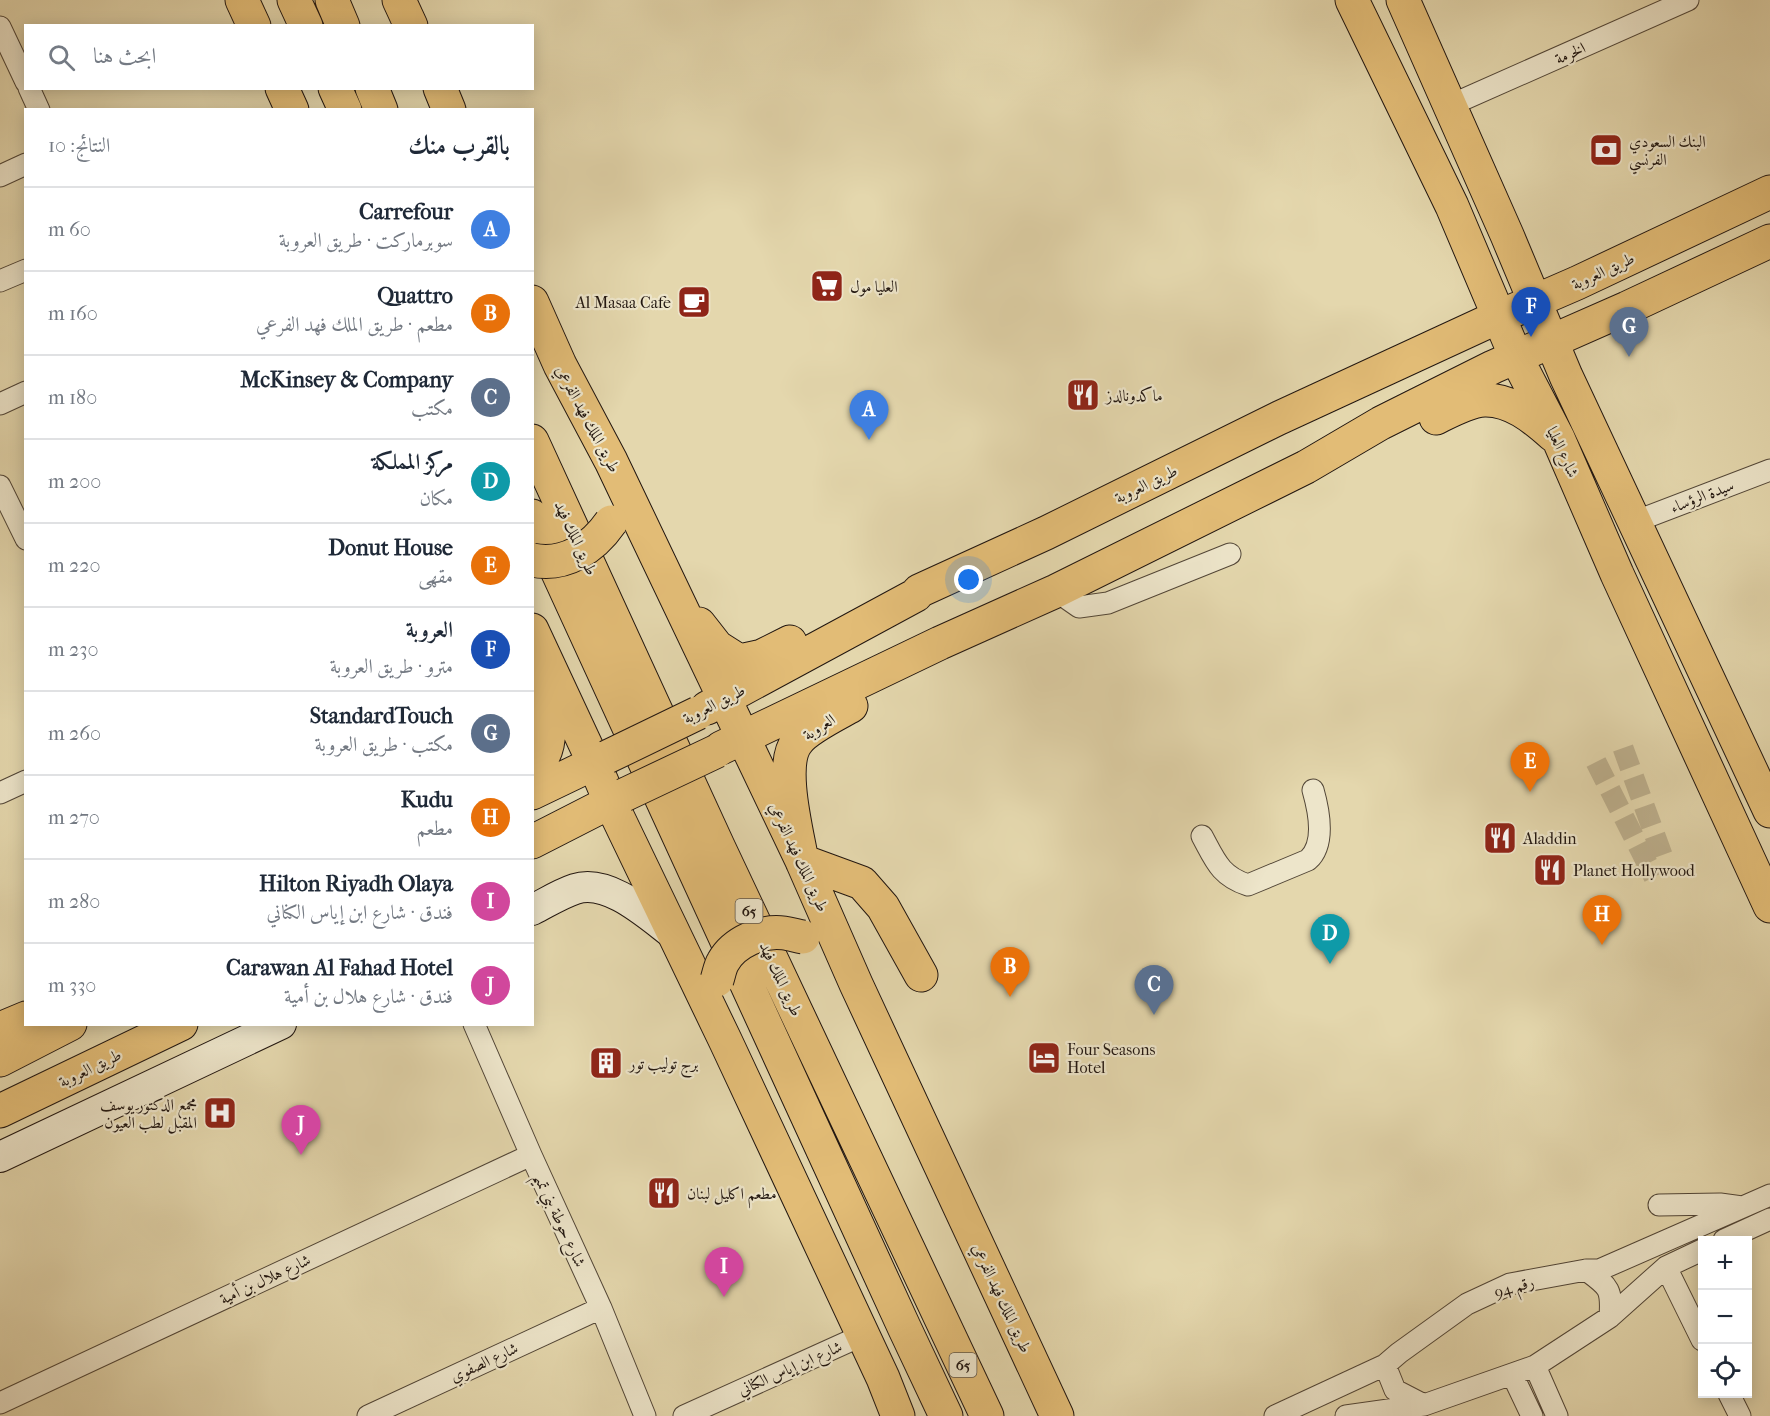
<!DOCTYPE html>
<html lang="ar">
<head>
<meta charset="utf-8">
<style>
  :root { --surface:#fff; --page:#f6f6f7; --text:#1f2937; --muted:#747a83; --line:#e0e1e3; --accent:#db2777 }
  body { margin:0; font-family:"IM FELL French Canon",Amiri,serif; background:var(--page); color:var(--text); direction:rtl }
  .controls { position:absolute; right:18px; bottom:18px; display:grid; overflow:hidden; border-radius:0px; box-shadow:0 3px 15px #0003 }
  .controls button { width:54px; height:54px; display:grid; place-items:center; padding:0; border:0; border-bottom:2px solid var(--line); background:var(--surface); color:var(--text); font:30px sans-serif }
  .you { position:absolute; left:969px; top:580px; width:21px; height:21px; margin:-15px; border:4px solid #fff; border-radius:50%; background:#1a73e8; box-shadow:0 0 0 9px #1a73e833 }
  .badge { display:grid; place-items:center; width:39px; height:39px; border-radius:50%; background:var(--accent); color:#fff; font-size:20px; font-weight:700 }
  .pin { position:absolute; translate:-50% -50px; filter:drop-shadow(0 2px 3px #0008) }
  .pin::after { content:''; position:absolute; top:32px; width:21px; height:18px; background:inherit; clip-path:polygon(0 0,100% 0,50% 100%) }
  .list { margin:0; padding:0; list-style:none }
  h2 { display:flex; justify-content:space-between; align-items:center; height:78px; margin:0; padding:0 24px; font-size:26px }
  h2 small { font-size:20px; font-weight:400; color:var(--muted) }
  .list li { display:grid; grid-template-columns:39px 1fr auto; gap:18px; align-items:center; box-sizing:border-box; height:84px; padding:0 24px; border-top:2px solid var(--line) }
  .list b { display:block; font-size:22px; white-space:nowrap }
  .list p { margin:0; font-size:20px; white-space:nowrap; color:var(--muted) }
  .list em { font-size:20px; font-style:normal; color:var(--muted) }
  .icon { flex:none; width:33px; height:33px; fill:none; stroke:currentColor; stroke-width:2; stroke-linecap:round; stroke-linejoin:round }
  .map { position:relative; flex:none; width:1770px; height:1416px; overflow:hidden; direction:ltr }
  .search { position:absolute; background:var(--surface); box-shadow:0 3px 15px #0003; left:24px; top:24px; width:510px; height:66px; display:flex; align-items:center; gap:15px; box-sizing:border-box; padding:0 21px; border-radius:0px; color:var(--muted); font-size:22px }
  .panel { position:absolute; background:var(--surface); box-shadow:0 3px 15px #0003; left:24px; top:108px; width:510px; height:918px; border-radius:0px; direction:rtl }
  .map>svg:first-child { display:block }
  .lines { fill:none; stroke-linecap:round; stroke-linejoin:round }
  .street-tunnel { stroke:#bdb08e; stroke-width:21; stroke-dasharray:21 10; stroke-linecap:butt }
  .street-casing { stroke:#524637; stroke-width:23 }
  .secondary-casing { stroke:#211610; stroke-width:32 }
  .primary-casing { stroke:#211610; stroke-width:35 }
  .highway-casing { stroke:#211610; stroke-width:35 }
  .street { stroke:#ede5ca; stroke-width:21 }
  .secondary { stroke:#ede5ca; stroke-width:30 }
  .primary { stroke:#e2bc76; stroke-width:33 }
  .highway { stroke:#e2bc76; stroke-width:33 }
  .primary-bridge-casing { stroke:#211610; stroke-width:35; stroke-linecap:butt }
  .primary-bridge { stroke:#e2bc76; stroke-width:33 }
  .labels { text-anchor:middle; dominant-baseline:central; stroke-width:4.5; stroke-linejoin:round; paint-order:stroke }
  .shield { fill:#ede5ca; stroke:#5e5448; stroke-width:1.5 }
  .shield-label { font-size:15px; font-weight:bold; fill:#211610 }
  .street-label { font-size:16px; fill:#211610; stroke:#ede5ca }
  .poi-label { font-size:16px; fill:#211610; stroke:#ede5ca; text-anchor:start }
</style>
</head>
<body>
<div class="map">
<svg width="1770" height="1416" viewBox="0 0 1770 1416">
  <rect width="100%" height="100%" fill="#e4d7ad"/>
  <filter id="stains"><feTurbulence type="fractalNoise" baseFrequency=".00333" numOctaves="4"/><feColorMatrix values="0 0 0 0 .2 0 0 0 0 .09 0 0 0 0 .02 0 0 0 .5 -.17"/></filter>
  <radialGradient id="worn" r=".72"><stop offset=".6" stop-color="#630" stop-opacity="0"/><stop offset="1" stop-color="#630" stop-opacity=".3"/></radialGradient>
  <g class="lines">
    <!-- street-tunnel -->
    <path class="street-tunnel" d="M1623,748L1665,863
      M1596,762L1654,877"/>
    <!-- street casing -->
    <g class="street-casing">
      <path id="street" d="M0,27L26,82
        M29,88L39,110
        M1451,105L1688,0
        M0,176L26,164
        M0,281L26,270
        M0,404L26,392
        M0,486L26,539
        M1634,522L1770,470
        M1056,591L1079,607L1108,603L1230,554
        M0,793L26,781
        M1202,836C1215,860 1220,876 1248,885L1308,860C1326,844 1319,811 1313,790
        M474,1024L531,1155L601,1308L645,1416
        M1659,1205L1720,1204L1742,1207
        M1724,1240L1770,1219
        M1666,1267L1702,1340
        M1586,1270C1609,1287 1612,1288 1610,1317
        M1385,1365L1395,1390L1424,1405
        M1535,1366L1557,1416
        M1513,1376L1532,1416
        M1729,1394L1740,1416
        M0,1403L531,1155
        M368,1416L601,1308
        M684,1416L863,1335
        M1275,1416L1385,1365L1399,1353L1467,1304L1510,1284L1586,1270H1599L1770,1195
        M1346,1416L1424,1405L1535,1366L1610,1317L1666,1267L1702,1250"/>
    </g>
    <!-- secondary casing -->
    <g class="secondary-casing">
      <path id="secondary" d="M532,910C546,903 560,894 575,889C608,878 648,915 673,934
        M0,1157L281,1024"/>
    </g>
    <!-- primary casing -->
    <g class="primary-casing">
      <path id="primary" d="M242,0L254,26
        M399,0L411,26
        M1352,0L1452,206L1516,357L1558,438L1617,574L1770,906
        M1403,0L1507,235L1566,376L1770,811
        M282,88L292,110
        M440,88L449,110
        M532,302L560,365L611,461L802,861L856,984L1057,1416
        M1436,418C1450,411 1468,401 1484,400C1511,399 1534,418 1553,435
        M699,624L717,647L739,661L762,656L790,642
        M532,630L594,763L610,801L726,1042L883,1378L898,1416
        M851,706C837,714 806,729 797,742C779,765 797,832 802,861L862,883L883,907L921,975
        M707,708L916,595L919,591L1046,533L1279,418L1487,322L1577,283L1770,192
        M721,748L940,643L1056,591L1306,467L1381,423L1493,367L1627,308L1770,241
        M532,770C559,748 548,703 536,675
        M532,793L607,757
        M532,842L624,795
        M0,1029L26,1018
        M0,1060L70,1024
        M0,1111L181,1024"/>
    </g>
    <!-- highway casing -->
    <g class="highway-casing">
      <path id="highway" d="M294,0L306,26
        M332,0L343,26
        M335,88L345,110
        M372,88L381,110
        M532,441L718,846L987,1416
        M532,516L904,1327L946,1416"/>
    </g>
    <!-- street -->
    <use href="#street" class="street"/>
    <!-- secondary -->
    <use href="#secondary" class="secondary"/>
    <!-- primary -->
    <use href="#primary" class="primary"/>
    <!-- highway -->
    <use href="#highway" class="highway"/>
    <!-- primary-bridge casing -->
    <g class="primary-bridge-casing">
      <path id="primary-bridge" d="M532,560C565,567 593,548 611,522
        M607,757L698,713
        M624,795L717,751
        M717,980C719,974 720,967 723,962C734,942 762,930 784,933C791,934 797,936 803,937"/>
    </g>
    <!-- primary-bridge -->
    <use href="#primary-bridge" class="primary-bridge"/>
  </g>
  <!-- icons -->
  <defs>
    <g id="bank-square" transform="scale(1.725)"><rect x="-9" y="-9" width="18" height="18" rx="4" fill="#8f2418" stroke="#ede5ca"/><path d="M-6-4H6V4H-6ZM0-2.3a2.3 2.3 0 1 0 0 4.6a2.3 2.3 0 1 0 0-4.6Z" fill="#fff"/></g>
    <g id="supermarket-square" transform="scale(1.725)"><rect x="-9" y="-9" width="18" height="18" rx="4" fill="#8f2418" stroke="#ede5ca"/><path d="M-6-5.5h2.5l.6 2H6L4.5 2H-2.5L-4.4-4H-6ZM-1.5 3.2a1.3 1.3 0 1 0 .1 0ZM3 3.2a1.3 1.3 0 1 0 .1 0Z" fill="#fff"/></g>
    <g id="cafe-square" transform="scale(1.725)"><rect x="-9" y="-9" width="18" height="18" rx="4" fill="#8f2418" stroke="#ede5ca"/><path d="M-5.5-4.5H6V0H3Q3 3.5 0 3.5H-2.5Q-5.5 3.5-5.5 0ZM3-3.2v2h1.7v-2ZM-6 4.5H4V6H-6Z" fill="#fff"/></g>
    <g id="restaurant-square" transform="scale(1.725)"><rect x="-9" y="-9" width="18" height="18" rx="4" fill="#8f2418" stroke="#ede5ca"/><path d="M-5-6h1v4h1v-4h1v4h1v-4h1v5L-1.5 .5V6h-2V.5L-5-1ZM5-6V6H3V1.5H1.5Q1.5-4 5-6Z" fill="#fff"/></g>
    <g id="hotel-square" transform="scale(1.725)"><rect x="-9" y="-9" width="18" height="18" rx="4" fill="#8f2418" stroke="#ede5ca"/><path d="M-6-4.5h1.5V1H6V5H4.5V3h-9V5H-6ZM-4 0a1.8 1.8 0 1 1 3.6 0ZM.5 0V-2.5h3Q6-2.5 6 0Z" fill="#fff"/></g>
    <g id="building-square" transform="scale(1.725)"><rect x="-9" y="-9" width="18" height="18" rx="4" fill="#8f2418" stroke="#ede5ca"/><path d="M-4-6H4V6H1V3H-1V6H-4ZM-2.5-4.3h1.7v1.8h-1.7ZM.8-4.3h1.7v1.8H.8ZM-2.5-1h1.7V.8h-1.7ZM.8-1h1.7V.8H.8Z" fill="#fff"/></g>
    <g id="hospital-square" transform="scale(1.725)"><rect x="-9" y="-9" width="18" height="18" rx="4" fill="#8f2418" stroke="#ede5ca"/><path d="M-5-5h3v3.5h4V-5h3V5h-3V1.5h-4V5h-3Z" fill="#fff"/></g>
  </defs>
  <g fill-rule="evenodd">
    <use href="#bank-square" x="1606" y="150"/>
    <use href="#supermarket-square" x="827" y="286"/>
    <use href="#cafe-square" x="694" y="302"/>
    <use href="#restaurant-square" x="1083" y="395"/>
    <use href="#restaurant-square" x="1500" y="838"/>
    <use href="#restaurant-square" x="1550" y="870"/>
    <use href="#hotel-square" x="1044" y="1058"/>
    <use href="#building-square" x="606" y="1063"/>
    <use href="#hospital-square" x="220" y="1113"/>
    <use href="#restaurant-square" x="664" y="1193"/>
  </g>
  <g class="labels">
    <!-- shield labels -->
    <g class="shield">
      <rect x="735.5" y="899" width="27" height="24" rx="4.5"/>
      <rect x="949.5" y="1353" width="27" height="24" rx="4.5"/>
    </g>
    <g class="shield-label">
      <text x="749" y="911">65</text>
      <text x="963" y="1365">65</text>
    </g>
    <!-- street labels -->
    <g class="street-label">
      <text transform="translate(1570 53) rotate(-24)">الخرمة</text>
      <text transform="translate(1603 271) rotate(-25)">طريق العروبة</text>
      <text transform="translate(588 419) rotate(62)">طريق الملك فهد الفرعي</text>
      <text transform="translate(1563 452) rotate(65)">شارع العليا</text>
      <text transform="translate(1146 484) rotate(-26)">طريق العروبة</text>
      <text transform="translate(1702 496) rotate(-21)">سيدة الرؤساء</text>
      <text transform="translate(576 538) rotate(65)">طريق الملك فهد</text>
      <text transform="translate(714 704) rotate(-27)">طريق العروبة</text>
      <text transform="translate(819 727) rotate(-33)">العروبة</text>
      <text transform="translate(799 857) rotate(65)">طريق الملك فهد الفرعي</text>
      <text transform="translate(781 979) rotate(65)">طريق الملك فهد</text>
      <text transform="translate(90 1068) rotate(-26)">طريق العروبة</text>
      <text transform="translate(560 1220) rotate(65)">شارع حوطة بني تميم</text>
      <text transform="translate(265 1279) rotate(-25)">شارع هلال بن أمية</text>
      <text transform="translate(1514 1287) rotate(-17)">رقم 94</text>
      <text transform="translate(1002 1298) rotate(65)">طريق الملك فهد الفرعي</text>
      <text transform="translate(484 1362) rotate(-25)">شارع الصفوي</text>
      <text transform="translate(790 1368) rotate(-24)">شارع ابن إياس الكناني</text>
    </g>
    <!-- poi labels -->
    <g class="poi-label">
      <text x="1629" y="141">البنك السعودي<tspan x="1629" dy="18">الفرنسي</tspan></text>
      <text x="850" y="286">العليا مول</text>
      <text x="671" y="302" text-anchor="end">Al Masaa Cafe</text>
      <text x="1106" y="395">ماكدونالدز</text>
      <text x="1523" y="838">Aladdin</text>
      <text x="1573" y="870">Planet Hollywood</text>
      <text x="1067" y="1049">Four Seasons<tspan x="1067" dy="18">Hotel</tspan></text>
      <text x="629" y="1063">برج توليب تور</text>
      <text x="197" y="1104" text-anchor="end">مجمع الدكتور يوسف<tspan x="197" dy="18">المقبل لطب العيون</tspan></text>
      <text x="687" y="1193">مطعم اكليل لبنان</text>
    </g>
  </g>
  <rect width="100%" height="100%" filter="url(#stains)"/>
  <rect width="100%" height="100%" fill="url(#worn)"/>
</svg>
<div class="controls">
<button>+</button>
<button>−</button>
<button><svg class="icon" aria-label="locate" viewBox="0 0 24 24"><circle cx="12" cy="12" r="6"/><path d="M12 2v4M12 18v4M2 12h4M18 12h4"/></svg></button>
</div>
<div class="you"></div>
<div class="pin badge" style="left:869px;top:440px;background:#3f7fe0">A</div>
<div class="pin badge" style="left:1010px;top:997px;background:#e8710a">B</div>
<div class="pin badge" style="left:1154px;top:1015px;background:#5c6f8a">C</div>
<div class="pin badge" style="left:1330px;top:964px;background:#0f9aa8">D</div>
<div class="pin badge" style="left:1530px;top:792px;background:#e8710a">E</div>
<div class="pin badge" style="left:1531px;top:337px;background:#1a4fb4">F</div>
<div class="pin badge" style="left:1629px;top:357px;background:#5c6f8a">G</div>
<div class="pin badge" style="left:1602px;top:945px;background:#e8710a">H</div>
<div class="pin badge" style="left:724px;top:1297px;background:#d1479c">I</div>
<div class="pin badge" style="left:301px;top:1155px;background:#d1479c">J</div>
<div class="search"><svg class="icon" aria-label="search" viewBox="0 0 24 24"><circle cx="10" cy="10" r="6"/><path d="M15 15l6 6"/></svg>ابحث هنا</div>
<section class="panel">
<h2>بالقرب منك<small>النتائج: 10</small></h2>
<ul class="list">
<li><span class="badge" style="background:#3f7fe0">A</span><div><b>Carrefour</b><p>سوبرماركت · طريق العروبة</p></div><em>60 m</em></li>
<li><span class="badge" style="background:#e8710a">B</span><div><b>Quattro</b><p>مطعم · طريق الملك فهد الفرعي</p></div><em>160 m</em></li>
<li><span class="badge" style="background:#5c6f8a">C</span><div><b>McKinsey &amp; Company</b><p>مكتب</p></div><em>180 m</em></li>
<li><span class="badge" style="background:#0f9aa8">D</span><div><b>مركز المملكة</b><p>مكان</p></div><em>200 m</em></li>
<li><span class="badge" style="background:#e8710a">E</span><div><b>Donut House</b><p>مقهى</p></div><em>220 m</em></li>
<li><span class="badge" style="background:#1a4fb4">F</span><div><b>العروبة</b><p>مترو · طريق العروبة</p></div><em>230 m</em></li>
<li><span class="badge" style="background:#5c6f8a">G</span><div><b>StandardTouch</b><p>مكتب · طريق العروبة</p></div><em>260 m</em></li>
<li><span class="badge" style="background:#e8710a">H</span><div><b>Kudu</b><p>مطعم</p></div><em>270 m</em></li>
<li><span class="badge" style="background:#d1479c">I</span><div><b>Hilton Riyadh Olaya</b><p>فندق · شارع ابن إياس الكناني</p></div><em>280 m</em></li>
<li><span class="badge" style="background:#d1479c">J</span><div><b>Carawan Al Fahad Hotel</b><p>فندق · شارع هلال بن أمية</p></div><em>330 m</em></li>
</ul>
</section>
</div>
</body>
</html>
